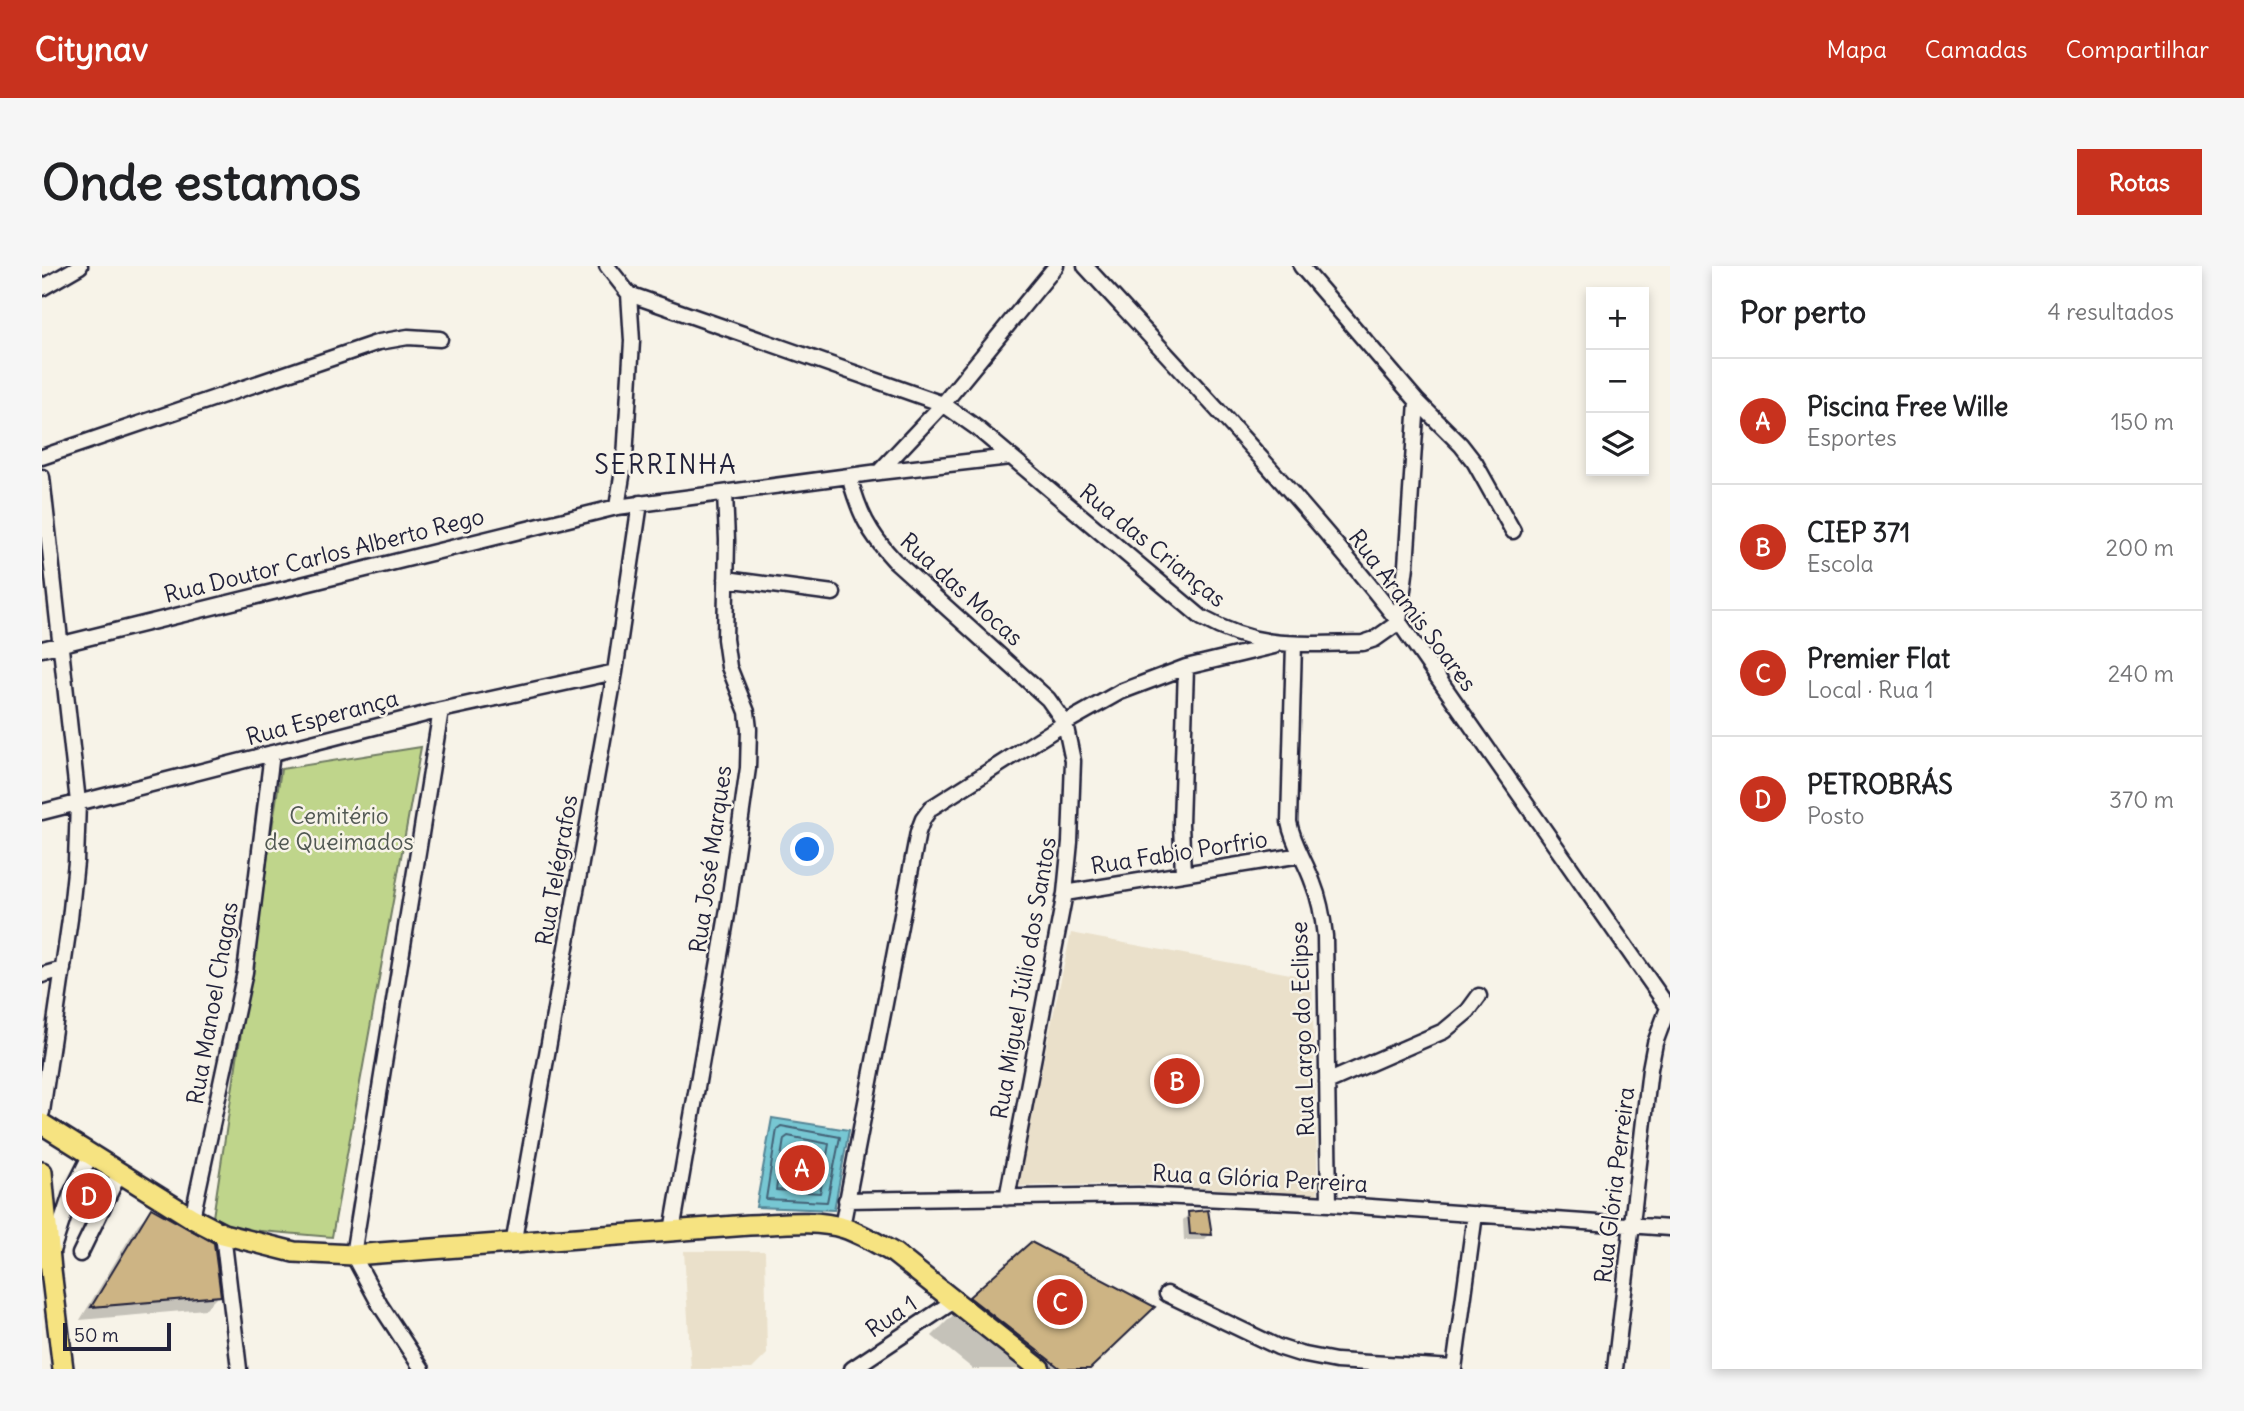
<!DOCTYPE html>
<html lang="pt">
<head>
<meta charset="utf-8">
<style>
  :root { --surface:#fff; --page:#f6f6f6; --text:#202124; --muted:#757577; --line:#e0e0e0; --accent:#c8321e }
  body { margin:0; font-family:Delius,sans-serif; background:var(--page); color:var(--text) }
  .controls { position:absolute; right:21px; top:21px; display:grid; overflow:hidden; border-radius:0px; box-shadow:0 4px 10px #0003 }
  .controls button { width:63px; height:63px; display:grid; place-items:center; padding:0; border:0; border-bottom:2px solid var(--line); background:var(--surface); color:var(--text); font:35px sans-serif }
  .scale { position:absolute; left:21px; bottom:18px; width:108px; box-sizing:border-box; padding-left:7px; border:4px solid #22223b; border-top:0; font-size:19px; line-height:24px; white-space:nowrap; color:#22223b; -webkit-text-stroke:5px #f7f3e8; paint-order:stroke }
  .you { position:absolute; left:766px; top:584px; width:24px; height:24px; margin:-18px; border:5px solid #fff; border-radius:50%; background:#1a73e8; box-shadow:0 0 0 10px #1a73e833 }
  .badge { display:grid; place-items:center; width:46px; height:46px; border-radius:50%; background:var(--accent); color:#fff; font-size:23px; font-weight:700 }
  .pin { position:absolute; translate:-50% -50%; border:4px solid #fff; box-shadow:0 2px 7px #0006 }
  .list { margin:0; padding:0; list-style:none }
  h2 { display:flex; justify-content:space-between; align-items:center; height:91px; margin:0; padding:0 28px; font-size:30px }
  h2 small { font-size:23px; font-weight:400; color:var(--muted) }
  .list li { display:grid; grid-template-columns:46px 1fr auto; gap:21px; align-items:center; box-sizing:border-box; height:126px; padding:0 28px; border-top:2px solid var(--line) }
  .list b { display:block; font-size:26px; white-space:nowrap }
  .list p { margin:0; font-size:23px; white-space:nowrap; color:var(--muted) }
  .list em { font-size:23px; font-style:normal; color:var(--muted) }
  .icon { flex:none; width:38px; height:38px; fill:none; stroke:currentColor; stroke-width:2; stroke-linecap:round; stroke-linejoin:round }
  .map { position:relative; flex:none; width:1628px; height:1103px; overflow:hidden; border-radius:0px }
  header { display:flex; align-items:center; gap:42px; box-sizing:border-box; height:98px; padding:0 35px; background:var(--accent); color:#fff }
  header strong { font-size:33px }
  nav { display:flex; gap:38px; margin-inline-start:auto; font-size:24px }
  .intro { display:flex; align-items:center; justify-content:space-between; box-sizing:border-box; height:168px; padding:0 42px }
  h1 { margin:0; font-size:49px }
  .button { padding:18px 32px; border-radius:0px; background:var(--accent); color:#fff; font-size:24px; font-weight:700 }
  main { display:flex; gap:42px; padding:0 42px }
  aside { flex:1; background:var(--surface); border-radius:0px; box-shadow:0 4px 10px #0003 }
  .map>svg:first-child { display:block }
  .built { fill:#eae0ca }
  .green { fill:#bfd58b; stroke:#707c63; stroke-width:2 }
  .water { fill:#77c7d3; stroke:#558596; stroke-width:2 }
  .shadow { fill:#0003 }
  .lines { fill:none; stroke-linecap:round; stroke-linejoin:round }
  .shore { stroke:#446478; stroke-width:2 }
  .building { fill:#cdb484; stroke:#22223b; stroke-width:2 }
  .minor-casing { stroke:#22223b; stroke-width:19 }
  .major-casing { stroke:#22223b; stroke-width:24 }
  .minor { stroke:#f7f3e8; stroke-width:14 }
  .major { stroke:#f6e381; stroke-width:19 }
  .labels { text-anchor:middle; dominant-baseline:central; stroke-width:5; stroke-linejoin:round; paint-order:stroke }
  .street-label { font-size:23px; fill:#22223b; stroke:#f7f3e8 }
  .park-label { font-size:23px; fill:#515853; stroke:#f7f3e8 }
  .quarter-label { font-size:26px; letter-spacing:2px; fill:#22223b; stroke:#f7f3e8 }
</style>
</head>
<body>
<header>
<strong>Citynav</strong>
<nav><a>Mapa</a><a>Camadas</a><a>Compartilhar</a></nav>
</header>
<div class="intro"><h1>Onde estamos</h1><a class="button">Rotas</a></div>
<main>
<div class="map">
<svg width="1628" height="1103" viewBox="0 0 1628 1103">
  <rect width="100%" height="100%" fill="#f7f3e8"/>
  <filter id="ink" filterUnits="userSpaceOnUse"><feTurbulence type="fractalNoise" baseFrequency=".0143" numOctaves="2"/><feDisplacementMap in="SourceGraphic" scale="14" xChannelSelector="R" yChannelSelector="G"/><feConvolveMatrix kernelMatrix="1 2 1 2 8 2 1 2 1" color-interpolation-filters="sRGB"/></filter>
  <g filter="url(#ink)">
    <!-- built -->
    <path class="built" d="M1029,667L1270,712L1276,929L1097,918L974,920Z
      M642,985H723L725,1088L710,1103H649Z"/>
    <!-- green -->
    <path class="green" d="M379,481L290,971L194,963L171,951L239,503Z"/>
    <!-- water -->
    <path class="water" d="M730,852L807,864L792,944L714,941Z"/>
    <!-- shadow -->
    <path class="shadow" d="M110,944L177,1029L163,1043L38,1054L96,958Z
      M1147,948L1168,968L1162,974H1142L1141,954Z
      M989,978L1048,1103H931L890,1070L928,1032Z"/>
    <g class="lines">
      <!-- shore -->
      <path class="shore" d="M739,860L798,871L785,936L724,933L735,863Z
        M746,870L787,878L778,927L734,924L742,873Z
        M755,882L775,887L769,916L746,914L751,885Z"/>
    </g>
    <!-- building -->
    <path class="building" d="M109,942L172,977L179,1030L49,1041Z
      M1166,944L1170,969L1148,968L1146,946Z
      M989,976L1113,1041L1048,1103H1019L927,1031Z"/>
    <g class="lines">
      <!-- minor casing -->
      <g class="minor-casing">
        <path id="minor" d="M565,0L587,28L590,75L583,192L575,241
          M1043,0C1150,116 1259,231 1357,356L1628,744
          M1259,0L1375,135L1419,179L1433,197L1471,265
          M0,22L38,0
          M587,28L901,138L935,162L1160,352C1218,384 1257,378 1321,377L1333,373L1357,356L1364,300L1375,135
          M0,191L337,76L366,71L398,73
          M837,206L968,191
          M807,210C817,246 826,266 852,294L1006,433L1023,457L1031,495L1028,576L1023,627L965,932
          M0,211L36,536L34,596L28,653L0,846
          M684,313L791,327
          M1252,378L1247,556C1251,578 1264,596 1271,617C1278,634 1281,652 1283,670L1287,938
          M0,383L575,241L837,206L901,138L1014,0
          M0,546L399,444L573,406
          M1141,608L1139,558L1144,401
          M1023,627L1259,589
          M0,709L21,703
          M1285,816L1402,765L1426,745L1437,730
          M804,934L1096,929L1287,938L1628,962
          M150,952L203,706L230,487
          M800,961L876,566L881,553L889,542L1023,457L1078,426L1144,401L1232,380
          M630,965L686,643L706,502L707,463L705,446L687,401L683,373L685,274L683,227
          M181,968L197,1103
          M471,979L573,406L598,237
          M10,985L29,928L49,888
          M38,988L78,906
          M1125,1028L1236,1081L1258,1088L1294,1095L1412,1102
          M380,1103L338,1039L311,989L399,444
          M810,1103L912,1035
          M1412,1103L1433,948
          M1573,1103L1608,803L1613,777L1626,742"/>
      </g>
      <!-- major casing -->
      <g class="major-casing">
        <path id="major" d="M0,858L150,952L181,968L252,986L311,989L707,959C737,958 773,953 802,962C820,968 836,978 852,987L998,1103
          M0,906L9,1004L21,1103"/>
      </g>
      <!-- minor -->
      <use href="#minor" class="minor"/>
      <!-- major -->
      <use href="#major" class="major"/>
    </g>
  </g>
  <g class="labels">
    <!-- street labels -->
    <g class="street-label">
      <text transform="translate(1111 279) rotate(39)">Rua das Crianças</text>
      <text transform="translate(282 289) rotate(-14)">Rua Doutor Carlos Alberto Rego</text>
      <text transform="translate(920 323) rotate(42)">Rua das Mocas</text>
      <text transform="translate(1371 344) rotate(53)">Rua Aramis Soares</text>
      <text transform="translate(280 451) rotate(-15)">Rua Esperança</text>
      <text transform="translate(1137 586) rotate(-9)">Rua Fabio Porfrio</text>
      <text transform="translate(668 593) rotate(-82)">Rua José Marques</text>
      <text transform="translate(514 604) rotate(-80)">Rua Telégrafos</text>
      <text transform="translate(981 712) rotate(-80)">Rua Miguel Júlio dos Santos</text>
      <text transform="translate(170 737) rotate(-80)">Rua Manoel Chagas</text>
      <text transform="translate(1260 763) rotate(-92)">Rua Largo do Eclipse</text>
      <text transform="translate(1218 912) rotate(3)">Rua a Glória Perreira</text>
      <text transform="translate(1572 919) rotate(-83)">Rua Glória Perreira</text>
      <text transform="translate(849 1050) rotate(-34)">Rua 1</text>
    </g>
    <!-- park labels -->
    <g class="park-label">
      <text x="297" y="549">Cemitério<tspan x="297" dy="26">de Queimados</tspan></text>
    </g>
    <!-- quarter labels -->
    <g class="quarter-label">
      <text x="624" y="198">SERRINHA</text>
    </g>
  </g>
</svg>
<div class="controls">
<button>+</button>
<button>−</button>
<button><svg class="icon" aria-label="layers" viewBox="0 0 24 24"><path d="M12 4l9 5-9 5-9-5zM3 14l9 5 9-5"/></svg></button>
</div>
<div class="scale">50 m</div>
<div class="you"></div>
<div class="pin badge" style="left:760px;top:902px">A</div>
<div class="pin badge" style="left:1135px;top:815px">B</div>
<div class="pin badge" style="left:1018px;top:1036px">C</div>
<div class="pin badge" style="left:47px;top:930px">D</div>
</div>
<aside>
<h2>Por perto<small>4 resultados</small></h2>
<ul class="list">
<li><span class="badge">A</span><div><b>Piscina Free Wille</b><p>Esportes</p></div><em>150 m</em></li>
<li><span class="badge">B</span><div><b>CIEP 371</b><p>Escola</p></div><em>200 m</em></li>
<li><span class="badge">C</span><div><b>Premier Flat</b><p>Local · Rua 1</p></div><em>240 m</em></li>
<li><span class="badge">D</span><div><b>PETROBRÁS</b><p>Posto</p></div><em>370 m</em></li>
</ul>
</aside>
</main>
</body>
</html>
